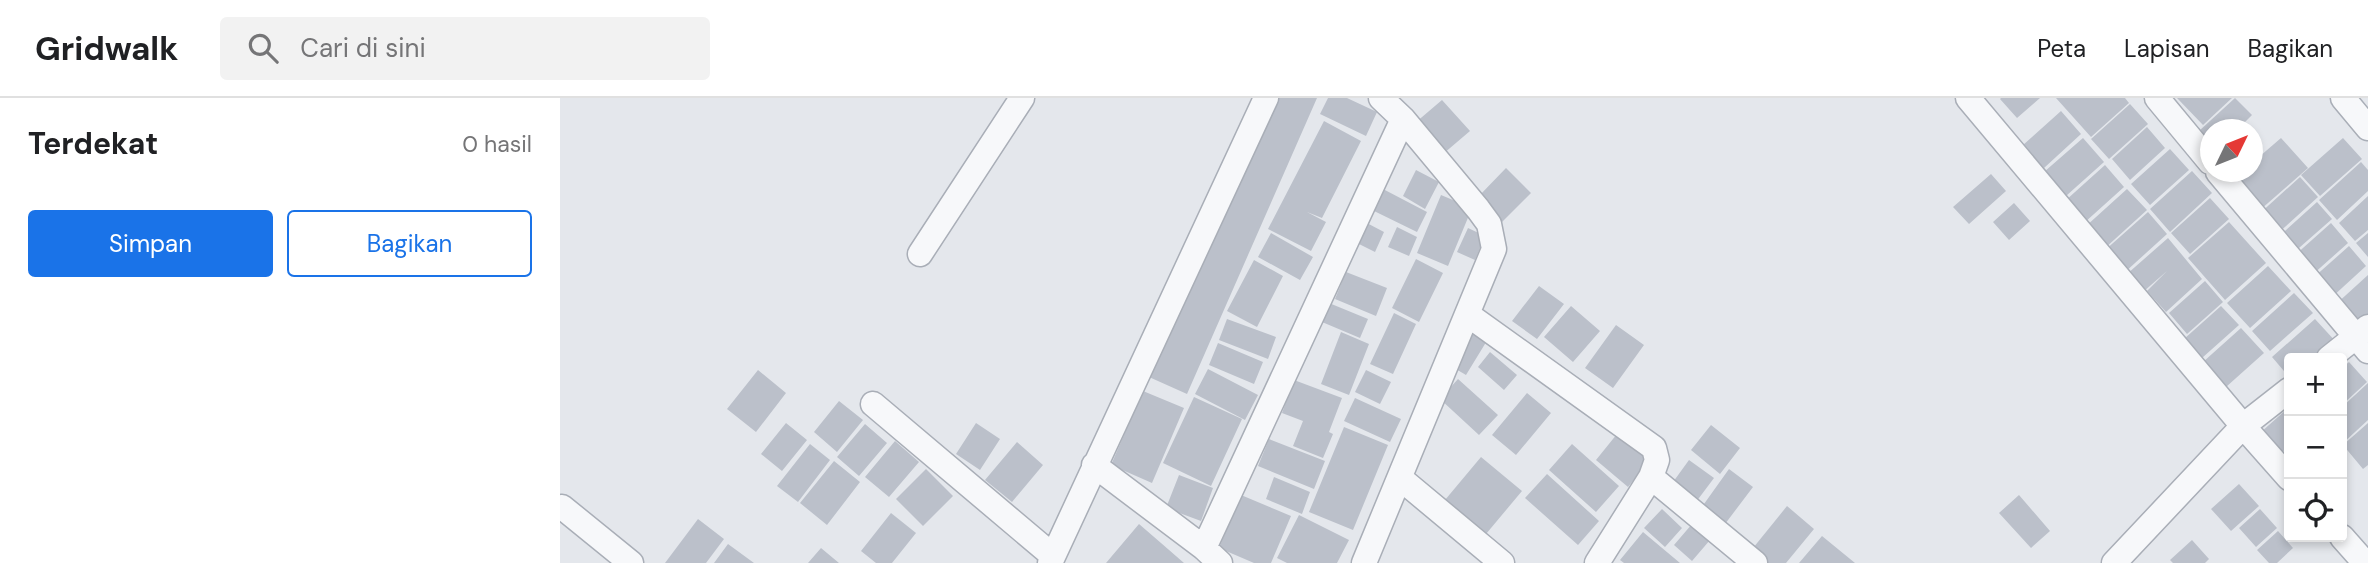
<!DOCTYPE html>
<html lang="id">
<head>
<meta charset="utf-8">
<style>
  :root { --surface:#fff; --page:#f2f2f2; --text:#202124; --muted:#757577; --line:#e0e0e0; --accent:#1a73e8 }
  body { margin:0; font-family:"DM Sans",sans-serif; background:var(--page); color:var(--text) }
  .controls { position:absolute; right:21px; bottom:21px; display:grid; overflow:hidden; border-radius:7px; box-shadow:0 4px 10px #0003 }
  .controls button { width:63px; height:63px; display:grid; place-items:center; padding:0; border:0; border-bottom:2px solid var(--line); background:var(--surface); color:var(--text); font:35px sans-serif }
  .compass { position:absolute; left:1640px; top:21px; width:63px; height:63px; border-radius:50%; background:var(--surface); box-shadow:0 4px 10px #0003; rotate:47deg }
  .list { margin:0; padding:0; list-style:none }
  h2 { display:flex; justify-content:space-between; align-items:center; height:91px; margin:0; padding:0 28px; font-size:30px }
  h2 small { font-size:23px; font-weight:400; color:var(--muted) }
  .actions { display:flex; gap:14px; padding:21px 28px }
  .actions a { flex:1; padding:16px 0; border:2px solid var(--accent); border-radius:7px; text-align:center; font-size:24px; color:var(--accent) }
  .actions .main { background:var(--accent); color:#fff }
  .icon { flex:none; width:38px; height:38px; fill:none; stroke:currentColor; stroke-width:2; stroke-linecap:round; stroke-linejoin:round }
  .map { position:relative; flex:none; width:1808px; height:465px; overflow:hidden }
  header { display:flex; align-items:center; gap:42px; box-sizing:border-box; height:98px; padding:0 35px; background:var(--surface); border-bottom:2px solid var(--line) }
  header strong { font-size:33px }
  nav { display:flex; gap:38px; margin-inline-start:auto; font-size:24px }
  .search { width:490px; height:63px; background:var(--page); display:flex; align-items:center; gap:18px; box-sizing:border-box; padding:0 24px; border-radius:7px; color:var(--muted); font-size:26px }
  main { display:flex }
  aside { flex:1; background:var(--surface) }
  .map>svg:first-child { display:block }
  .building { fill:#bbc0ca }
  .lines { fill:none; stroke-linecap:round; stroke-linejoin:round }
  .street-casing { stroke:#a9aeb7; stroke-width:27 }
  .street { stroke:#f7f8fa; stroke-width:24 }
</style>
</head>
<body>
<header>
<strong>Gridwalk</strong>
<div class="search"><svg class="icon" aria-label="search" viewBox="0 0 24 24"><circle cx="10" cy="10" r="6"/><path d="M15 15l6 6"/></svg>Cari di sini</div>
<nav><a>Peta</a><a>Lapisan</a><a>Bagikan</a></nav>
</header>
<main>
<aside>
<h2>Terdekat<small>0 hasil</small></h2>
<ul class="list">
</ul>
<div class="actions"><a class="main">Simpan</a><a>Bagikan</a></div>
</aside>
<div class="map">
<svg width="1808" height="465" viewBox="0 0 1808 465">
  <rect width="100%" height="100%" fill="#e4e7ec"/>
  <!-- building -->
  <path class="building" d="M713,0H757L627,296L589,279Z
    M768,0H787L817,14L806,38L760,16Z
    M1441,0H1480L1457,20L1440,1Z
    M1496,0H1565L1569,5L1531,39Z
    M1617,0H1672L1643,27Z
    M1675,0L1692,17L1677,32H1650V45L1639,33Z
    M882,2L910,33L883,56L855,25Z
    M1570,6L1588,26L1549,61L1531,41Z
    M1501,13L1521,36L1484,70L1463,47Z
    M764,23L801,43L762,120L747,114L766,124L751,153L708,131Z
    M1587,29L1605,50L1570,82L1552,61Z
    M1523,40L1544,64L1506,98L1484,74Z
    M1721,40L1748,70L1700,112L1673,82L1683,74H1692V65Z
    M1783,40L1802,61L1760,98L1741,77Z
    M1610,51L1629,72L1590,107L1571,86Z
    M1801,64L1808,72V93L1777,122L1759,102Z
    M1545,67L1564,89L1524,125L1505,103Z
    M946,70L971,95L942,124L918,99Z
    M856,72L879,84L865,111L843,98Z
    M1632,73L1652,95L1610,134L1590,111Z
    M1431,76L1446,93L1409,126L1393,109Z
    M1740,79L1758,99L1716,137L1698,117Z
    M823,91L867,114L857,134L812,112Z
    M1567,91L1587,112L1544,151L1525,129Z
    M881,97L912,110L888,168L857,155Z
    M1808,98V132L1795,143L1779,125Z
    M1650,100L1669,121L1630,156L1611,135Z
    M1757,104L1772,121L1731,157L1716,141Z
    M1454,105L1470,123L1449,142L1433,124Z
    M1588,114L1607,136L1564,175L1544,153Z
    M803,123L824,134L815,154L793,143Z
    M1669,124L1706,165L1665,202L1628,160Z
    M1771,125L1788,145L1751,178L1734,158Z
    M837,129L857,139L849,158L828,149Z
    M908,130L925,138L915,162L897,154Z
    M711,135L753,159L740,182L698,159Z
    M1808,135V159L1796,145Z
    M1608,140L1642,181L1606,214L1587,193L1607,173L1583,194L1567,176Z
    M1789,148L1806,168L1771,200L1753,180Z
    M856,161L883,175L859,224L832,210Z
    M694,162L723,178L697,229L667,213Z
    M1708,168L1731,193L1690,230L1667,205Z
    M786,174L827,190L816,218L775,201Z
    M1808,177V221L1796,231L1775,207Z
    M1645,183L1663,204L1627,236L1609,215Z
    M979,188L1004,206L977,241L952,223Z
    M1734,195L1753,215L1710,253L1692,233Z
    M769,205L808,221L800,240L762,224Z
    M1011,208L1040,233L1013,264L984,239Z
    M1661,208L1679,227L1642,260L1624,241Z
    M834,215L856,226L833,276L810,266Z
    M667,221L716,239L708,261L659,242Z
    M1755,221L1777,245L1759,260H1729V279L1712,259Z
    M1056,227L1084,247L1053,290L1025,270Z
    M1681,230L1704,255L1666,289L1643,264Z
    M912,231L928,241L906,277L889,267Z
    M781,234L809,246L789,297L761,286Z
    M658,245L703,264L694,286L649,267Z
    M930,254L957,277L944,292L918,269Z
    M1789,264L1807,284L1782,307V270Z
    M648,271L698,297L685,322L635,296Z
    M198,272L226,295L196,334L167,311Z
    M806,272L831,284L820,306L795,294Z
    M898,281L938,317L919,337L880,301Z
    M734,282L782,300L769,334L773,336L763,360L733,348L743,323L722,315Z
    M1808,285V322L1782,346V309Z
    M583,293L624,310L592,385L551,367Z
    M967,295L991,315L956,357L932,337Z
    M634,299L682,321L651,388L603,365Z
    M795,300L841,321L830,344L784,323Z
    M279,303L303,322L277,354L254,334Z
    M1729,309V348L1719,357L1700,335Z
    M226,325L247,342L222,373L201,356Z
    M416,325L440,341L420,372L396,356Z
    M1808,325V367L1803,371L1783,347Z
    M305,326L327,345L299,378L277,359Z
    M1151,327L1180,350L1160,376L1131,352Z
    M784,329L828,347L793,432L749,414Z
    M1057,336L1089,363L1068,389L1036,362Z
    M709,341L765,363L754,391L698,368Z
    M335,343L359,364L329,399L305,379Z
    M457,344L483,367L452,404L425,382Z
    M250,346L270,362L238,404L217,388Z
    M1012,346L1059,388L1036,414L989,372Z
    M921,359L962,393L926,436L885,402Z
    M1129,362L1154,380L1133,408L1108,391Z
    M274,363L300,384L267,427L240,405Z
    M366,371L393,398L363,428L336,401Z
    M1169,371L1193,389L1162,430L1139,413Z
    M987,376L1039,423L1018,447L965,400Z
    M619,377L653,390L641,423L606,410Z
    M714,379L750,394L742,416L706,401Z
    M1679,386L1699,408L1671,433L1651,411Z
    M681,397L731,418L711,465H694L659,450Z
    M1459,397L1490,433L1471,450L1439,415Z
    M1227,408L1254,431L1226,465H1201L1189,455Z
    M1102,411L1122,430L1105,449L1084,430Z
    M1700,411L1717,430L1696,449L1679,430Z
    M331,415L356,435L332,465H316L301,453Z
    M739,417L789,442L777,465H727L717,460Z
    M138,421L164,441L146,465H105Z
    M579,426L601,445L624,465H546Z
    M1132,426L1150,442L1132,463L1114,447Z
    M1718,433L1733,450L1717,465H1709L1697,452Z
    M1083,434L1120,465H1064L1060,462Z
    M1262,438L1295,465H1239Z
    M1632,442L1649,461L1645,465H1613L1610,462Z
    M168,446L194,465H154Z
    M261,450L279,465H248Z"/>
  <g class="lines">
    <!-- street casing -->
    <g class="street-casing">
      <path id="street" d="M1408,0L1683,328L1729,380
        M1597,0L1650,64
        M1783,0L1808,30
        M1658,74L1808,253
        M360,156L462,0
        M907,216L1094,350L1097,362L1091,379
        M1769,260L1808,229
        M313,306L493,458
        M534,367L644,450L660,465
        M840,380L942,465
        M2,409L71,465
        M1782,439L1805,465
        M644,450L843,21
        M490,465L706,0
        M804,465L934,151L929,126L918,111L843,21L821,0
        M1037,465L1091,379L1195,465
        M1554,465L1683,328L1729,292"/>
    </g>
    <!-- street -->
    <use href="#street" class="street"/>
  </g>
</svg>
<div class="controls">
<button>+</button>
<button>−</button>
<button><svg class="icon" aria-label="locate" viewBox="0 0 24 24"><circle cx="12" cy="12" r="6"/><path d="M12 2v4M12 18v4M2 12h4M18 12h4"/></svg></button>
</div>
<svg class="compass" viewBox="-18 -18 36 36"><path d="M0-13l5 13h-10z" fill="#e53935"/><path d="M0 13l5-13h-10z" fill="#757577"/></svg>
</div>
</main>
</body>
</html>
